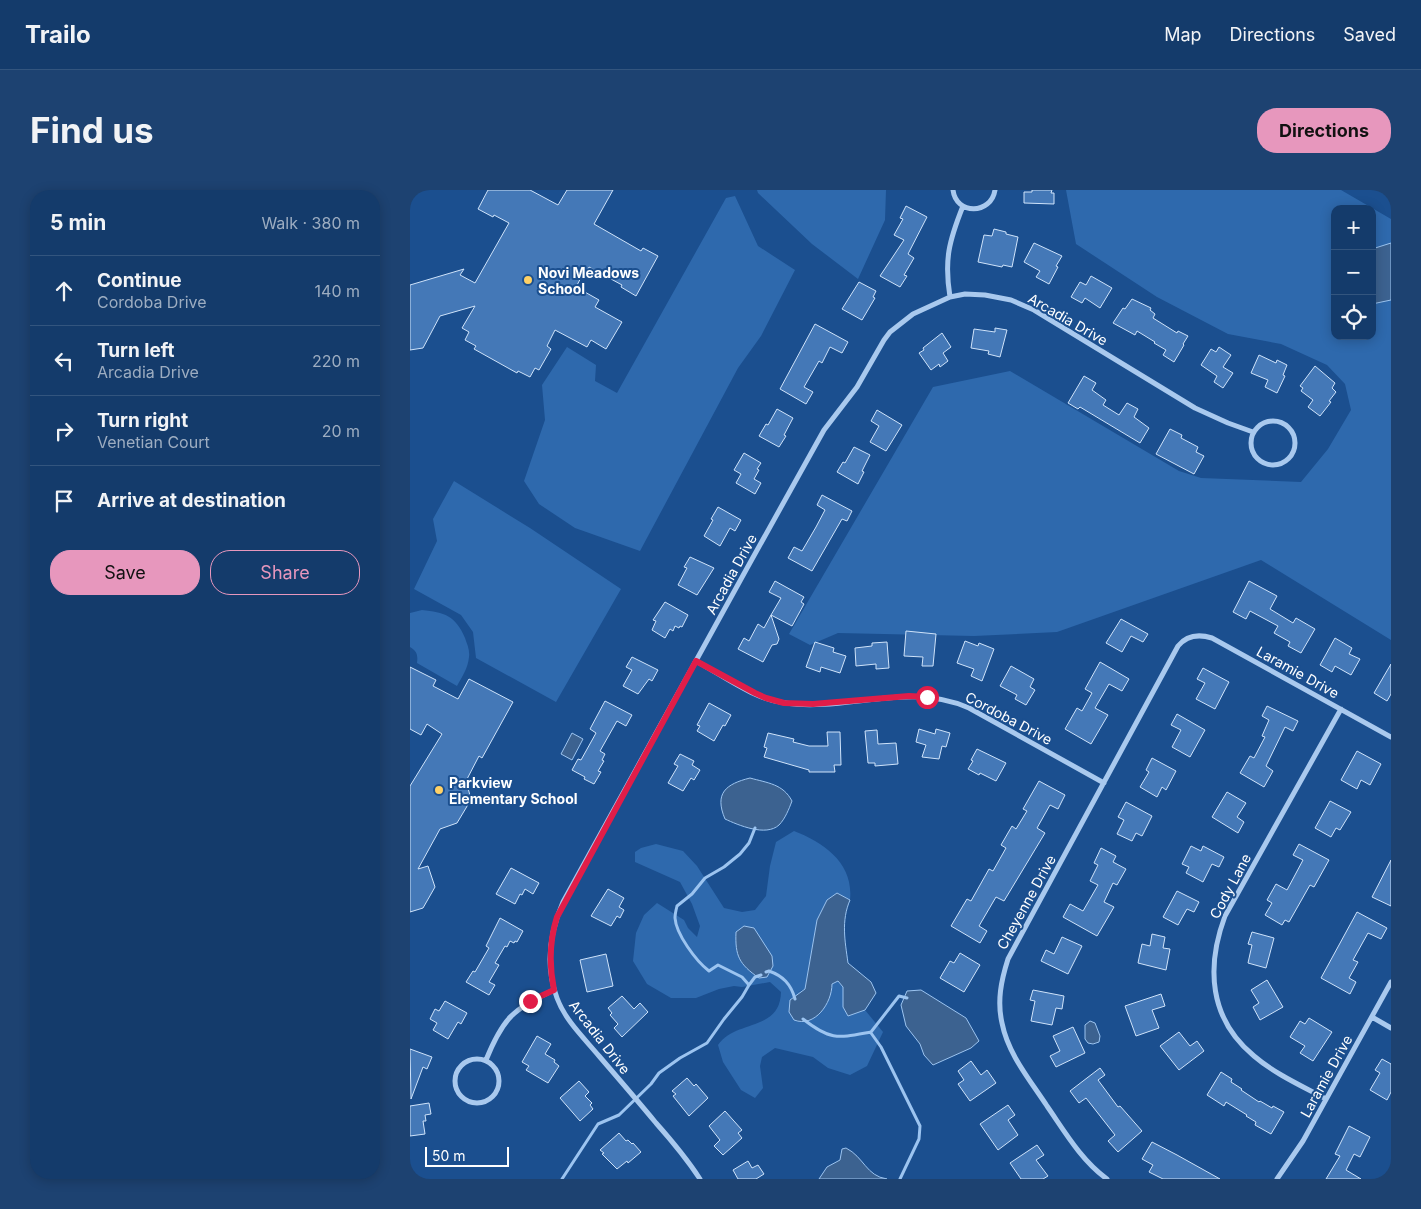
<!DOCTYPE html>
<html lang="en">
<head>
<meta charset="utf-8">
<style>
  :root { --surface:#143b6b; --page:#1d4271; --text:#f1f3f6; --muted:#9dadc1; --line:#33557e; --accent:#e797bd }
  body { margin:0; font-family:Inter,sans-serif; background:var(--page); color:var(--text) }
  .controls { position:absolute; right:15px; top:15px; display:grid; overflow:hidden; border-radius:10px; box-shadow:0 2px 12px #0003 }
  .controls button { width:45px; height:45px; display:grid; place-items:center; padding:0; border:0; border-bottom:1px solid var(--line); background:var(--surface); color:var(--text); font:25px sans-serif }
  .scale { position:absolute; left:15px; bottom:12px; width:84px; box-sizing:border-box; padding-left:5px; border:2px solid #fff; border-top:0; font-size:14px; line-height:18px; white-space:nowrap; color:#fff; -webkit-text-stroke:4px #1b4f8f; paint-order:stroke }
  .stop { position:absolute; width:15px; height:15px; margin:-11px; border:4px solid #e11d48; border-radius:50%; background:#fff }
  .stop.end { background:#e11d48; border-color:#fff; box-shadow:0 1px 5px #0008 }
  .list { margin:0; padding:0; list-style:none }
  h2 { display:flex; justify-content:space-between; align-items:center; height:65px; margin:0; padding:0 20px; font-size:21px }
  h2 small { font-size:16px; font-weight:400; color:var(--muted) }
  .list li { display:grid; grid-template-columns:32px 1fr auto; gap:15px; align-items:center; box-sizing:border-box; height:70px; padding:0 20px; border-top:1px solid var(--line) }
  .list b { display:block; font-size:19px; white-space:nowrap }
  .list p { margin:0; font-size:16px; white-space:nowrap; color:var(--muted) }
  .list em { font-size:16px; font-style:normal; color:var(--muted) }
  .actions { display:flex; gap:10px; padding:15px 20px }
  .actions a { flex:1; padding:11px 0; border:1px solid var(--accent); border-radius:20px; text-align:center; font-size:18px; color:var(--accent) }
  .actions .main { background:var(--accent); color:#111 }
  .icon { flex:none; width:28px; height:28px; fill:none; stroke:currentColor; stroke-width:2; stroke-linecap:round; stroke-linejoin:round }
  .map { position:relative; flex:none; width:981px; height:989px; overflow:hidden; border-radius:20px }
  header { display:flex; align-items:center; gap:30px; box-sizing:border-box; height:70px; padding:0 25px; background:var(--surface); border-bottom:1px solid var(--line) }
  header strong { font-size:24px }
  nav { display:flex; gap:28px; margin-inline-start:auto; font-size:18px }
  .intro { display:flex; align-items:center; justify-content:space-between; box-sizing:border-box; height:120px; padding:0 30px }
  h1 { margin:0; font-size:35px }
  .button { padding:12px 22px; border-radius:20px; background:var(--accent); color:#111; font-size:18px; font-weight:700 }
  main { display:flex; gap:30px; padding:0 30px }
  aside { flex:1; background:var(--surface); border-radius:20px; box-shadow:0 2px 12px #0003 }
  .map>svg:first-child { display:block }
  .green { fill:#2e69ad; fill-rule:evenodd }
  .water { fill:#3c6290; stroke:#9cc4f0 }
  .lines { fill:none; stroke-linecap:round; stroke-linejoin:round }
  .stream { stroke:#9cc4f0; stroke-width:3 }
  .building { fill:#4478b7; stroke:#cfe3fa }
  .minor { stroke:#a9c9ee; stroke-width:5 }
  .route { stroke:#e11d48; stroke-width:6 }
  .poi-dot { fill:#ffd166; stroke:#1b4f8f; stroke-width:2 }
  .labels { text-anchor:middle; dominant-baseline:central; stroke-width:4; stroke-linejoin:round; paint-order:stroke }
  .poi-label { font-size:14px; font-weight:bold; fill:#fff; stroke:#1b4f8f; text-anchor:start }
  .street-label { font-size:14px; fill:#fff; stroke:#1b4f8f }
</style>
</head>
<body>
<header>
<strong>Trailo</strong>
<nav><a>Map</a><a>Directions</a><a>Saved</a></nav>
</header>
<div class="intro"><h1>Find us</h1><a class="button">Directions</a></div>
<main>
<aside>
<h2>5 min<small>Walk · 380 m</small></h2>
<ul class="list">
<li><svg class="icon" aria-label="ahead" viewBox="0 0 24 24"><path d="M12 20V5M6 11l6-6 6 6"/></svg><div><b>Continue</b><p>Cordoba Drive</p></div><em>140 m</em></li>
<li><svg class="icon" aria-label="left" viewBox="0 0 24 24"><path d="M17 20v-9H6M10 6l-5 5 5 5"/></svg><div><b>Turn left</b><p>Arcadia Drive</p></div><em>220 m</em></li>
<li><svg class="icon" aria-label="right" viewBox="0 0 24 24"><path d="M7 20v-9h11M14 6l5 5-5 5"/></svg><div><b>Turn right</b><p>Venetian Court</p></div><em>20 m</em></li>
<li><svg class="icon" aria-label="arrive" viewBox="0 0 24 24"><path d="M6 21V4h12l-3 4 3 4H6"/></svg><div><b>Arrive at destination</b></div></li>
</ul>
<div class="actions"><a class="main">Save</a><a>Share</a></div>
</aside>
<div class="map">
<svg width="981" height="989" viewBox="0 0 981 989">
  <rect width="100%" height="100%" fill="#1b4f8f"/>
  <!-- green -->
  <path class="green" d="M347,0H476L475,30L448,89L402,54L348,3Z
    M656,0H931L981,29V450L851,370L647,442L564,446L428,443L400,455L379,444L523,197L600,181L769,281L791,288L891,292L918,259L941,220L935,194L917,175L871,154L818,144L747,107L666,54ZM925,19H962V146H925Z
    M325,6L348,56L385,80L351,146L328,178L230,361L165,338L129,314L114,291L135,230L132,195L157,157L186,175L185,191L207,203L316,8Z
    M44,291L120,338L211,399L146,512L66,468L63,442L51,425L4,399L27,351L23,329Z
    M12,420C34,422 46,426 55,448C57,454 60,460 59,467C58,478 52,487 47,496L7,473C8,465 7,461 0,457V423Z
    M384,641C415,653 444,674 440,710L427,703L417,710L407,730L395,799L388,802L422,794L428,791L433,797V817L438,826L455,820L473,842L457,876L440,885L418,878L403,867L365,858L352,867L350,876L353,898L345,908L331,900L313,872L308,855C326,829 370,842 371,802L360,792L332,797L324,796L309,799L286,808H261L237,794L223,771L226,743L234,725L247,713L274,730L278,738L287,747L290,736L282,714L270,692L225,672V662L231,658L246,654L273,661L287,676L314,718L332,722L345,720L356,706L360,676L366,652Z"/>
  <!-- water -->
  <path class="water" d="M981,53V110L962,114V59Z
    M162,543L173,549L162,570L151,564Z
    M340,588C358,593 373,594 382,611C379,619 375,629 369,635C356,647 328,635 315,629C304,603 316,594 340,588Z
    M427,703L440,710C431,731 435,751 438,773L461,792L466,803L455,820L438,826L433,817V797L428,791L422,794C422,813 405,838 384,830L379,822L380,810L395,799L407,730L417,710Z
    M334,736L344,738L362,766L363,776L357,787L349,788C329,774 325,766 326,742Z
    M511,800L556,828L569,851L561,858L523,875L514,865L510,854L496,836L491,815L497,801Z
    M680,831L685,833L690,846L689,852L683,854L678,853L675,849V835Z
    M436,958C454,967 456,986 477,989H409L417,977L430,970L432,959Z"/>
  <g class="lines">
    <!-- stream -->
    <path class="stream" d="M356,782L359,781C373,786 381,794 385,809
      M339,795L332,787L308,775L299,781C286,771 266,744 265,728C265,724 266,720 267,716L282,704L295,688L314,677L330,664L339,653L345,638
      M393,829C421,851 428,848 461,842L489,806L497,808
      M461,843L471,857L510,936L509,949L490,989
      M0,984L9,989
      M152,989L188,934L209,925L241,894L249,883L270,868L297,853L314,829L332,807L339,795L345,787L351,785"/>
  </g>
  <!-- building -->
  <path class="building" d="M78,0H120L148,15L157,0H203L184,34L231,61L233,58L248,66L226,106L211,97L212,95L179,77L176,83L174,82L166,97L189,110L185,117L212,132L196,159L181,150L177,157L145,140L137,156L141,159L129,180L125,178L120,187L108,181L107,183L64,159L66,156L55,150L59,142L52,138L65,116L30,126L13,158L0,160V95L54,79L50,85L65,93L99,33L84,25L83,27L68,19Z
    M622,0H642L641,3H644V14L614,13V2H622Z
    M496,16L517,27L498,64L504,68L494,85L497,86L490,97L470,86L494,50L484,45L493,29L490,28Z
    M584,39L596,42V44L608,47L602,77L593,75L592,77L568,72L574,45L582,46Z
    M624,53L652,66L646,76L648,77L639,94L626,87L630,81L614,72Z
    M681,86L702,98L690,118L675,108L672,113L661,107L670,92L676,95Z
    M449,92L466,101L463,107L465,108L452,130L432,119Z
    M722,109L741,118L740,120L745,124L743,128L767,143L768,141L778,146L773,154L774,155L764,172L753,165L756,160L744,153L745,152L727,141L725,145L703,133L713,118L715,119Z
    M405,134L438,152L432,163L420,157L412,173L409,171L394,197L403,202L396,214L370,199Z
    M585,138L597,140L590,167L578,164L579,161L561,158L564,139L585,142Z
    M532,143L541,157L533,163L538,171L530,177L529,174L521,180L509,163L514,160L513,158Z
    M809,157L821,165L813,177L823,183L813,198L804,192L807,186L791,175L801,159L806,162Z
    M849,165L866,173L867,170L877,175L873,185L875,186L867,203L855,197L858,190L841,183Z
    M905,176L925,193L922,198L926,202L919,211L921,212L910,226L898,217L903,210L891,201L893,198L890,196Z
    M674,186L686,193L682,200L696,210L693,215L709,225L717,213L728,219L724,227L739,238L730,253L670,217L668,219L658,213Z
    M367,219L383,228L374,245L376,246L369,257L349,246L356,234L358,235Z
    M467,220L492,235L476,261L460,252L469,236L461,231Z
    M760,239L772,245L771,248L788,257L786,262L794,266L784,284L746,264Z
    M444,257L460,265L452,281L454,282L448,294L427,282L433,272L435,273Z
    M334,263L351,273L347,279L349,280L344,289L351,293L345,304L326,293L331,284L324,280Z
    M412,305L442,321L437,331L432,329L402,381L378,368L384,357L392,361L406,337L415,320L407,315Z
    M308,317L331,330L325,341L320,338L310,356L294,346L303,330L301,329Z
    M280,367L304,378L287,405L268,395L277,378L274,377Z
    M365,391L394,407L391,412L394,414L382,436L361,425L371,408L359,402Z
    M839,391L867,406L860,419L883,433L886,428L905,439L891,463L878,456L880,452L864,443L868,436L840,421L836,429L823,422Z
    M255,412L278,425L272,437L270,436L269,438L265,436L263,441L260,439L255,448L242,440L246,431L243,430Z
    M361,425L369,449L367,454L362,455L353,472L328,459L334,448L339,451L348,434L354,438Z
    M711,429L738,444L733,452L721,446L712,462L696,453Z
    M496,441L526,444L523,476H512L513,467L494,466Z
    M925,448L942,458L939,464L950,469L941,485L925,476L922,482L910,475Z
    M555,451L568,456L569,453L584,459L572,491L561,486L564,479L547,473Z
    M405,452L424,458L423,462L436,466L430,483L411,477L410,482L396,477Z
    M477,452L479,478L466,479V474L446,476L445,458L462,456V453Z
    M222,467L248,480L242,491L239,489L228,504L213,496L222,480L216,477Z
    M690,472L719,489L712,501L699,494L685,518L698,525L681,554L655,539L667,518L672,521L682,503L675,499Z
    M981,474V504L977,511L964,503Z
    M601,476L624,489L620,497L625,500L616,515L605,509L607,505L590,496Z
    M0,477L26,490L23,496L48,509L59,489L103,512L72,568L69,566L56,591L61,609L56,618L47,633L30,639L8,679L18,676L25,697L13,718L0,722V596L32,544L17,534L11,545L0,539Z
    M793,478L819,492L805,519L786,509L795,493L787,489Z
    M195,511L222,525L216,536L207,531L190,561L195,564L192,570L194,571L188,581L191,582L184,594L174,589L175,587L162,580L168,569L171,570L186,543L180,539Z
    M299,513L321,525L315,536L313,535L304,551L287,541L290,536L287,535Z
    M857,516L888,531L883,541L875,537L856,576L863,581L854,597L830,583L840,566L844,568L855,547L852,546L859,530L852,526Z
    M767,524L795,540L780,567L762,557L771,540L761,535Z
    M509,539L525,544L526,539L540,543L536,557L532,556L529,569L512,567L516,555L506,552Z
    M467,540L468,554L486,553L488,574L465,576V573H458L455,541Z
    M417,542H430L431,575H424L425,582H399V580L354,567L357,558L354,557L358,543L384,549L383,552L399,556H418Z
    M567,559L596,573L586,591L570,583L569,585L558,579L563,571L561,570Z
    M947,561L971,574L960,595L951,590L947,599L931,590Z
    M270,564L284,571L282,575L290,580L284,590L281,588L273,601L258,593L268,576L264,574Z
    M742,568L766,581L756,600L752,597L747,607L730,597L739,582L736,580Z
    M629,591L655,605L648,619L640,615L627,638L635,643L594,711L586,707L569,736L577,741L570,753L541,736L557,709L561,711L579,679L583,681L596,658L591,655L602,636L606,639L617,621L613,619Z
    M817,602L836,613L827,627L834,632L828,643L802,627Z
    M920,611L941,622L930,640L926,638L921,647L905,638Z
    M716,612L742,626L732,646L726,643L722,651L707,644L714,630L708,627Z
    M889,654L919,670L904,697L900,695L879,732L875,730L872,735L855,725L862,713L857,710L866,694L877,700L893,670L883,665Z
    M781,656L791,661L793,656L814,667L809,677L802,674L793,692L776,683L779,677L772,674Z
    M691,658L706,666L703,672L716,679L707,695L703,693L694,712L704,717L687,746L653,727L660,714L673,721L688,695L680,691L688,675L684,673Z
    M981,670V716L962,707Z
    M101,678L129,693L123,704L115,699L112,705L110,704L105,714L86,704Z
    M198,699L214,708L209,717L214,720L210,728L207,726L201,736L181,726Z
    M767,701L789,712L784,722L777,719L768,735L753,727Z
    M947,722L977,738L971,749L958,743L943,770L948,772L939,788L946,792L940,804L911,788Z
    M90,728L113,741L107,752L105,751L104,753L100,751L97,757L95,756L85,773L89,775L79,792L85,795L79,805L56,792L63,781L65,782L79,758L76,756Z
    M842,742L864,748L856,778L838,773L842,755L838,754Z
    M742,744L755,747L753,758L760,759L756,780L728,773L732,754L740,756Z
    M652,747L672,756L658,784L631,771L636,760L644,764Z
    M550,763L570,775L554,802L530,788L540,771L544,773Z
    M196,764L203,796L177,802L170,770Z
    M857,790L873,817L850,830L843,817L849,813L841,800Z
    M623,800L654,806L652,819L646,818L642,835L621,831L625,811L620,810Z
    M751,804L755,816L742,820L749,838L726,846L715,816Z
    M212,806L224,819L230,813L238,822L212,847L204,838L208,834L200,825L202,823L198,818Z
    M35,811L57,823L51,834L48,832L38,849L23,840L27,833L20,829L25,819L29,821Z
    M899,828L922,842L903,871L890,863L895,856L880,847L890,831L895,834Z
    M663,837L675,863L646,877L640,866L650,861L643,846Z
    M769,842L780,856L787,851L794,861L769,880L750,856Z
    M127,846L141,854L135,864L145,870L144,872L149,876L138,893L116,880L119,876L112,872Z
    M0,859L22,867L17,879L13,877L1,909Z
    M972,869L981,874V902L977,910L960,900L970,883L965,880Z
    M561,871L571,885L577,880L586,893L560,911L548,894L554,890L548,881Z
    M690,878L695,885L688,890L708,917L710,916L732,941L708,962L698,951L705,945L676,908L669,913L660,901Z
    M811,882L822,889L821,892L832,899L831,900L849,912L850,911L862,918L863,916L874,922L861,944L845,935L846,932L836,926L837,925L816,912L814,916L797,905Z
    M277,888L284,896L286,894L298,908L279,926L263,906L266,904L262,901Z
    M169,891L179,902L175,906L182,913L180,915L183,919L170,931L150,908Z
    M19,913L21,924L15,925L16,931H13L15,944L0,946V916Z
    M598,915L605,925L598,930L608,945L588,960L570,934Z
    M315,921L332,940L328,943L332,948L313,965L304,956L310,950L299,936Z
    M939,936L960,947L950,967L944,964L936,980L951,989H916L930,966L925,964Z
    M209,943L216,951L218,950L222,954L223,953L231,962L218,973L217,971L207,979L192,964L194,963L190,960Z
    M742,952L767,965L810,989H753L739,982L743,975L732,969Z
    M627,955L634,965L626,970L638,986L633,989H611L600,973Z
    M338,971L342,978L348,975L354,984L346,989H328L323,980Z"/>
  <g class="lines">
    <!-- minor -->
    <path class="minor" d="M543,0C546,25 581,25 585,0
      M540,107C534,70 539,51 553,16
      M841 253a22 22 0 1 1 44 0a22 22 0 1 1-44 0Z
      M286,471C314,486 343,509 375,513C436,522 500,491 559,518L694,593
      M962,827L981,838
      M45 891a22 22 0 1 1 44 0a22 22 0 1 1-44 0Z
      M76,870C93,828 103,819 144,800
      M916,909C892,896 865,884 844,866C799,829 796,777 815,726L931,519
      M290,989C277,969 262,951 246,933C227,910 208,888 189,866C174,848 155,830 147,808C135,776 140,742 153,712L336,380L414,240L447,197L474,150L480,142L503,124L540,107L555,104L575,105L601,110L624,120L785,218L818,233L843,242
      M697,989C671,970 655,942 637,916C620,890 598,864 592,833C587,811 591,791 598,769L768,456C777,445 789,444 802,448L981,547
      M867,989L893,951L981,792"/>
  </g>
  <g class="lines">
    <!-- route -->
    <path class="route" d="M120,811L144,800C139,775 139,752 147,727L286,471L345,503L356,508L374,513L403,514L499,506L517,507"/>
  </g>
  <!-- markers -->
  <g class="poi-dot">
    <circle cx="118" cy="90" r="5"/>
    <circle cx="29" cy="600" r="5"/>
  </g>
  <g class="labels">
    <!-- poi labels -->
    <g class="poi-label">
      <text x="128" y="82">Novi Meadows<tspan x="128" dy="16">School</tspan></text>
      <text x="39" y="592">Parkview<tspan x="39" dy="16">Elementary School</tspan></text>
    </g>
    <!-- street labels -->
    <g class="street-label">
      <text transform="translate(658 129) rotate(30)">Arcadia Drive</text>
      <text transform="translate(321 384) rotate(-61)">Arcadia Drive</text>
      <text transform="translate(888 482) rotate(29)">Laramie Drive</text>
      <text transform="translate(599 528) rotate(28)">Cordoba Drive</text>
      <text transform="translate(820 696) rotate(-62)">Cody Lane</text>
      <text transform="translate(616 712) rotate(-61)">Cheyenne Drive</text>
      <text transform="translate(190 847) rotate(52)">Arcadia Drive</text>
      <text transform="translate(916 886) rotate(-61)">Laramie Drive</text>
    </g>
  </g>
</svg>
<div class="controls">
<button>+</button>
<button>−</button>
<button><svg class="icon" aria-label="locate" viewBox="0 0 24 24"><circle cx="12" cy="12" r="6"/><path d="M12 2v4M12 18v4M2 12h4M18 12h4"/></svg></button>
</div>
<div class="scale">50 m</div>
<div class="stop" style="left:517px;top:507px"></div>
<div class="stop end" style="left:120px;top:811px"></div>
</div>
</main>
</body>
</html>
